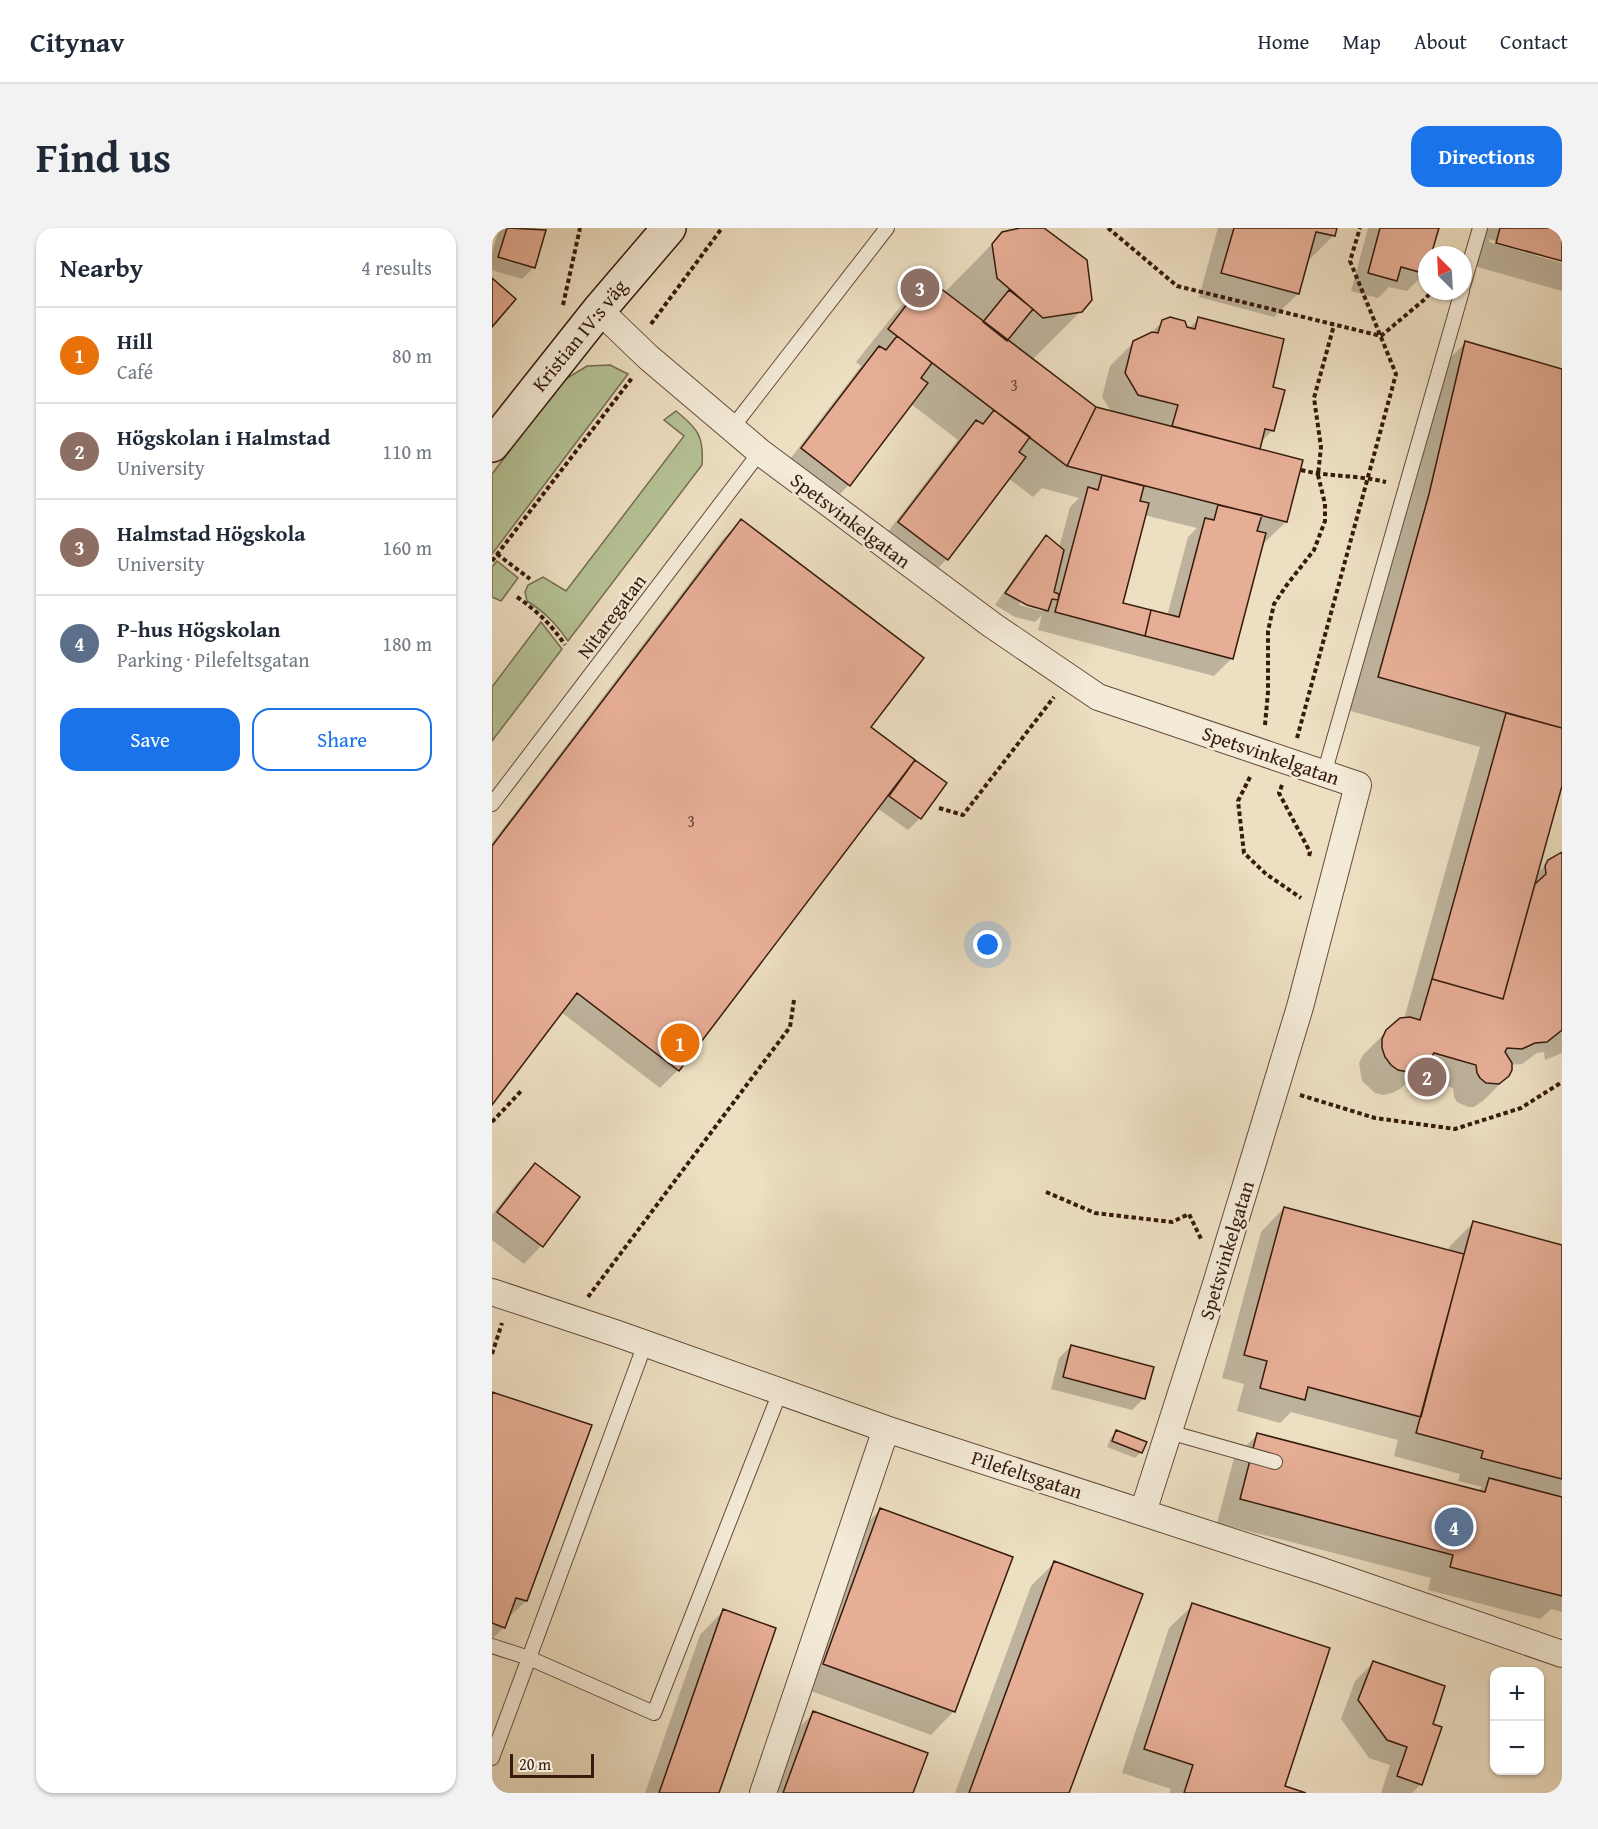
<!DOCTYPE html>
<html lang="en">
<head>
<meta charset="utf-8">
<style>
  :root { --surface:#fff; --page:#f2f2f3; --text:#1f2937; --muted:#747a83; --line:#e0e1e3; --accent:#1a73e8 }
  body { margin:0; font-family:"Gentium Book Plus",serif; background:var(--page); color:var(--text) }
  .controls { position:absolute; right:18px; bottom:18px; display:grid; overflow:hidden; border-radius:12px; box-shadow:0 2px 4px #0004 }
  .controls button { width:54px; height:54px; display:grid; place-items:center; padding:0; border:0; border-bottom:2px solid var(--line); background:var(--surface); color:var(--text); font:30px sans-serif }
  .compass { position:absolute; left:926px; top:18px; width:54px; height:54px; border-radius:50%; background:var(--surface); box-shadow:0 2px 4px #0004; rotate:336deg }
  .scale { position:absolute; left:18px; bottom:15px; width:84px; box-sizing:border-box; padding-left:6px; border:3px solid #361a0c; border-top:0; font-size:16px; line-height:21px; white-space:nowrap; color:#361a0c; -webkit-text-stroke:4px #f3ead7; paint-order:stroke }
  .you { position:absolute; left:496px; top:717px; width:21px; height:21px; margin:-15px; border:4px solid #fff; border-radius:50%; background:#1a73e8; box-shadow:0 0 0 9px #1a73e833 }
  .badge { display:grid; place-items:center; width:39px; height:39px; border-radius:50%; background:var(--accent); color:#fff; font-size:20px; font-weight:700 }
  .pin { position:absolute; translate:-50% -50%; border:3px solid #fff; box-shadow:0 2px 6px #0006 }
  .list { margin:0; padding:0; list-style:none }
  h2 { display:flex; justify-content:space-between; align-items:center; height:78px; margin:0; padding:0 24px; font-size:26px }
  h2 small { font-size:20px; font-weight:400; color:var(--muted) }
  .list li { display:grid; grid-template-columns:39px 1fr auto; gap:18px; align-items:center; box-sizing:border-box; height:96px; padding:0 24px; border-top:2px solid var(--line) }
  .list b { display:block; font-size:22px; white-space:nowrap }
  .list p { margin:0; font-size:20px; white-space:nowrap; color:var(--muted) }
  .list em { font-size:20px; font-style:normal; color:var(--muted) }
  .actions { display:flex; gap:12px; padding:18px 24px }
  .actions a { flex:1; padding:14px 0; border:2px solid var(--accent); border-radius:18px; text-align:center; font-size:21px; color:var(--accent) }
  .actions .main { background:var(--accent); color:#fff }
  .map { position:relative; flex:none; width:1070px; height:1565px; overflow:hidden; border-radius:18px }
  header { display:flex; align-items:center; gap:36px; box-sizing:border-box; height:84px; padding:0 30px; background:var(--surface); border-bottom:2px solid var(--line) }
  header strong { font-size:28px }
  nav { display:flex; gap:33px; margin-inline-start:auto; font-size:21px }
  .intro { display:flex; align-items:center; justify-content:space-between; box-sizing:border-box; height:144px; padding:0 36px }
  h1 { margin:0; font-size:42px }
  .button { padding:15px 27px; border-radius:18px; background:var(--accent); color:#fff; font-size:21px; font-weight:700 }
  main { display:flex; gap:36px; padding:0 36px }
  aside { flex:1; background:var(--surface); border-radius:18px; box-shadow:0 2px 4px #0004 }
  .map>svg:first-child { display:block }
  .green { fill:#b5c295; stroke:#766e50; stroke-width:1.5 }
  .shadow { fill:#0003; fill-rule:evenodd }
  .building { fill:#e7ae96; stroke:#361a0c; stroke-width:1.5 }
  .lines { fill:none; stroke-linecap:round; stroke-linejoin:round }
  .lane-casing { stroke:#644b3a; stroke-width:16 }
  .street-casing { stroke:#644b3a; stroke-width:28 }
  .secondary-casing { stroke:#361a0c; stroke-width:36 }
  .path { stroke:#361a0c; stroke-width:4; stroke-dasharray:4.5 3; stroke-linecap:butt }
  .lane { stroke:#f3ead7; stroke-width:14 }
  .street { stroke:#f3ead7; stroke-width:26 }
  .secondary { stroke:#f3ead7; stroke-width:33 }
  .labels { text-anchor:middle; dominant-baseline:central; stroke-width:5; stroke-linejoin:round; paint-order:stroke }
  .number-label { font-size:16px; fill:#623f2e }
  .street-label { font-size:20px; fill:#361a0c; stroke:#f3ead7 }
</style>
</head>
<body>
<header>
<strong>Citynav</strong>
<nav><a>Home</a><a>Map</a><a>About</a><a>Contact</a></nav>
</header>
<div class="intro"><h1>Find us</h1><a class="button">Directions</a></div>
<main>
<aside>
<h2>Nearby<small>4 results</small></h2>
<ul class="list">
<li><span class="badge" style="background:#e8710a">1</span><div><b>Hill</b><p>Café</p></div><em>80 m</em></li>
<li><span class="badge" style="background:#8d6e63">2</span><div><b>Högskolan i Halmstad</b><p>University</p></div><em>110 m</em></li>
<li><span class="badge" style="background:#8d6e63">3</span><div><b>Halmstad Högskola</b><p>University</p></div><em>160 m</em></li>
<li><span class="badge" style="background:#5c6f8a">4</span><div><b>P-hus Högskolan</b><p>Parking · Pilefeltsgatan</p></div><em>180 m</em></li>
</ul>
<div class="actions"><a class="main">Save</a><a>Share</a></div>
</aside>
<div class="map">
<svg width="1070" height="1565" viewBox="0 0 1070 1565">
  <rect width="100%" height="100%" fill="#eddfc2"/>
  <filter id="stains"><feTurbulence type="fractalNoise" baseFrequency=".00333" numOctaves="4"/><feColorMatrix values="0 0 0 0 .2 0 0 0 0 .09 0 0 0 0 .02 0 0 0 .5 -.17"/></filter>
  <radialGradient id="worn" r=".72"><stop offset=".6" stop-color="#630" stop-opacity="0"/><stop offset="1" stop-color="#630" stop-opacity=".3"/></radialGradient>
  <!-- green -->
  <path class="green" d="M118,137L136,146L0,326V246L72,152L95,138Z
    M184,183C206,201 212,208 210,237L76,413C64,396 53,384 35,373L33,364L36,357L51,349L74,363L192,208L172,192Z
    M5,333L26,350L9,373L0,369V339Z
    M49,394L70,421L0,513V459Z"/>
  <!-- shadow -->
  <path class="shadow" d="M11,0H43L52,3L42,39L30,51L0,42V25L6,5Z
    M536,0H549L589,83L540,132L602,179L620,185L610,169L618,138L642,114L658,106L670,94L696,101L707,91L779,160L791,163L780,203L768,215L766,222L794,294L770,317L740,430L722,448L546,402L550,387L543,394L523,389L503,377L542,321L554,309L567,320L578,279L587,270L550,260L541,269L516,250L455,331L437,349L389,313L466,212L419,176L357,257L339,275L292,239L369,138L364,134L403,85L435,52L452,65L511,5ZM652,287L705,300L696,309L675,388L629,376ZM528,374L553,380L550,383L527,377Z
    M726,0H844L842,7L818,31L815,30L806,66L782,89L707,69Z
    M876,0H945L938,27H935L933,45L915,63L897,59L886,70L859,63Z
    M992,0H1070V31L997,11V14L1070,35V63L982,38Z
    M973,115L1070,142V552L1044,647L1061,629L1070,627V825L1053,832L1052,824L1045,825L1030,836L1018,837L1016,848L992,872L982,879H976L965,874L962,869L961,860L921,849L908,861L900,865L891,867L883,865L870,853L867,835L871,827L895,803L912,791L988,519L855,482L941,148Z
    M249,293L377,500L419,539L453,556L428,590L416,602L385,580L186,842L168,860L69,784L0,875V615L231,311Z
    M43,937L49,1018L32,1036L0,1012V987L25,955Z
    M792,980L956,1023L958,1018L981,995L1070,1018V1384L1059,1381L1048,1391L936,1362L939,1350L725,1295L742,1230L766,1206L986,1263L990,1259L966,1253L968,1246L902,1228L906,1212L799,1184L788,1195L745,1183L752,1156L730,1150L769,1004Z
    M579,1118L652,1170L640,1182L559,1161L567,1130Z
    M0,1165L34,1373L15,1391L12,1399L0,1411Z
    M625,1204L649,1224L643,1230L615,1219L619,1209Z
    M389,1281L462,1483L439,1507L308,1459L365,1305Z
    M562,1335L576,1565H463L539,1358Z
    M701,1377L791,1559L809,1565H677L679,1561L630,1545L677,1400Z
    M231,1383L225,1565H153L208,1407Z
    M881,1435L939,1497L929,1556L920,1565H889L898,1537L877,1530L849,1491L863,1453Z
    M322,1485L420,1565H277L298,1508Z"/>
  <!-- building -->
  <path class="building" d="M15,0L54,2L43,40L6,29Z
    M528,0H552L595,32L600,72L590,84L551,90L505,50L500,16L510,4Z
    M742,0H845L843,8L824,4L807,66L729,45Z
    M888,0H947L939,27H935L934,46L909,39L905,53L876,45Z
    M1008,0H1070V33L1004,15Z
    M0,50L24,71L0,99Z
    M435,50L604,179L575,238L396,101Z
    M517,62L541,81L515,113L491,94Z
    M678,89L693,93L695,99L703,101L706,89L792,111L781,159L793,162L782,203L773,201L768,221L680,198L686,177L646,167L633,145L641,113L660,104L666,105L670,92Z
    M405,108L440,135L429,150L436,155L358,258L309,220L387,118L394,122Z
    M973,113L1070,141V500L886,449L937,266Z
    M604,179L811,232L795,294L575,238Z
    M502,182L538,209L527,224L534,229L456,332L406,294L484,192L491,196Z
    M610,247L652,258L648,273L657,275L631,375L659,382L653,408L563,384L596,259L606,262Z
    M726,277L770,287L765,303L774,305L741,431L653,408L659,382L687,389L713,290L722,292Z
    M249,291L432,430L379,499L423,532L187,843L85,765L0,877V618Z
    M554,307L572,322L562,364L567,366L566,372L560,371L556,383L535,377L513,365Z
    M1014,485L1070,500V558L1011,771L940,751Z
    M423,532L455,555L429,591L397,568Z
    M1070,624V802L1055,814L1043,815L1030,821L1015,820L1013,824L1020,835V842L1017,848L1007,856L994,855L988,850L985,845L984,837L942,825L934,838L925,842L916,844L906,842L899,837L893,829L890,820V811L894,802L908,790L918,789L928,792L940,751L1011,771L1043,656L1054,646L1053,638L1056,632Z
    M43,935L88,969L51,1019L5,984Z
    M792,979L972,1026L929,1189L816,1159L813,1172L768,1160L775,1133L752,1127Z
    M981,993L1070,1017V1251L989,1230L991,1223L924,1205Z
    M579,1117L662,1139L653,1171L571,1149Z
    M0,1164L100,1197L35,1373L24,1370L13,1400L0,1395Z
    M624,1202L655,1214L650,1225L620,1213Z
    M765,1205L993,1264L997,1250L1070,1269V1368L958,1339L961,1327L748,1271Z
    M388,1280L521,1329L463,1484L331,1436Z
    M562,1333L651,1366L577,1565H477Z
    M700,1375L838,1420L793,1558L814,1565H692L701,1537L652,1521Z
    M231,1381L284,1400L227,1565H167Z
    M881,1433L953,1458L941,1496L950,1499L930,1557L905,1548L915,1519L895,1512L866,1472Z
    M321,1483L436,1525L421,1565H291Z"/>
  <g class="lines">
    <!-- lane casing -->
    <g class="lane-casing">
      <path id="lane" d="M971,58L988,0
        M240,200L395,0
        M832,546L970,63
        M0,576L268,224
        M677,1204L783,1234
        M0,1418L37,1430L162,1485L288,1164
        M0,1530L153,1116"/>
    </g>
    <!-- street casing -->
    <g class="street-casing">
      <path id="street" d="M107,82L156,129L268,224L500,397L606,469L866,557L808,779L723,1059L651,1284
        M0,1064L126,1106L394,1201L830,1343L1070,1426
        M271,1565L394,1201"/>
    </g>
    <!-- secondary casing -->
    <g class="secondary-casing">
      <path id="secondary" d="M0,217L107,82L177,0"/>
    </g>
    <!-- path -->
    <path class="path" d="M616,0L685,58L889,108L933,71L940,63
      M71,77L88,0
      M159,96L230,0
      M809,242C837,249 866,247 894,254
      M5,326L38,351
      M0,333L140,150
      M25,369C45,383 59,396 73,417
      M773,497L776,464V403L782,376L794,358L822,322L833,293V276L826,247L829,219L822,170L842,97
      M805,510L904,146L858,33L868,0
      M758,549L746,573L752,625L774,646L809,670
      M790,557L787,565L818,624L817,628
      M447,580L471,587L562,469
      M808,867L883,890L963,901L1029,880L1070,854
      M0,894L30,862
      M554,964L603,985L680,994L697,986L710,1013
      M96,1069L298,799L302,772
      M0,1126L10,1095"/>
    <!-- lane -->
    <use href="#lane" class="lane"/>
    <!-- street -->
    <use href="#street" class="street"/>
    <!-- secondary -->
    <use href="#secondary" class="secondary"/>
  </g>
  <g class="labels">
    <!-- number labels -->
    <g class="number-label">
      <text x="522" y="157">3</text>
      <text x="199" y="593">3</text>
    </g>
    <!-- street labels -->
    <g class="street-label">
      <text transform="translate(87 107) rotate(-51)">Kristian IV:s väg</text>
      <text transform="translate(359 292) rotate(37)">Spetsvinkelgatan</text>
      <text transform="translate(119 388) rotate(-53)">Nitaregatan</text>
      <text transform="translate(779 527) rotate(19)">Spetsvinkelgatan</text>
      <text transform="translate(734 1022) rotate(-73)">Spetsvinkelgatan</text>
      <text transform="translate(535 1246) rotate(18)">Pilefeltsgatan</text>
    </g>
  </g>
  <rect width="100%" height="100%" filter="url(#stains)"/>
  <rect width="100%" height="100%" fill="url(#worn)"/>
</svg>
<div class="controls">
<button>+</button>
<button>−</button>
</div>
<svg class="compass" viewBox="-18 -18 36 36"><path d="M0-13l5 13h-10z" fill="#e53935"/><path d="M0 13l5-13h-10z" fill="#747a83"/></svg>
<div class="scale">20 m</div>
<div class="you"></div>
<div class="pin badge" style="left:188px;top:815px;background:#e8710a">1</div>
<div class="pin badge" style="left:935px;top:849px;background:#8d6e63">2</div>
<div class="pin badge" style="left:428px;top:60px;background:#8d6e63">3</div>
<div class="pin badge" style="left:962px;top:1299px;background:#5c6f8a">4</div>
</div>
</main>
</body>
</html>
